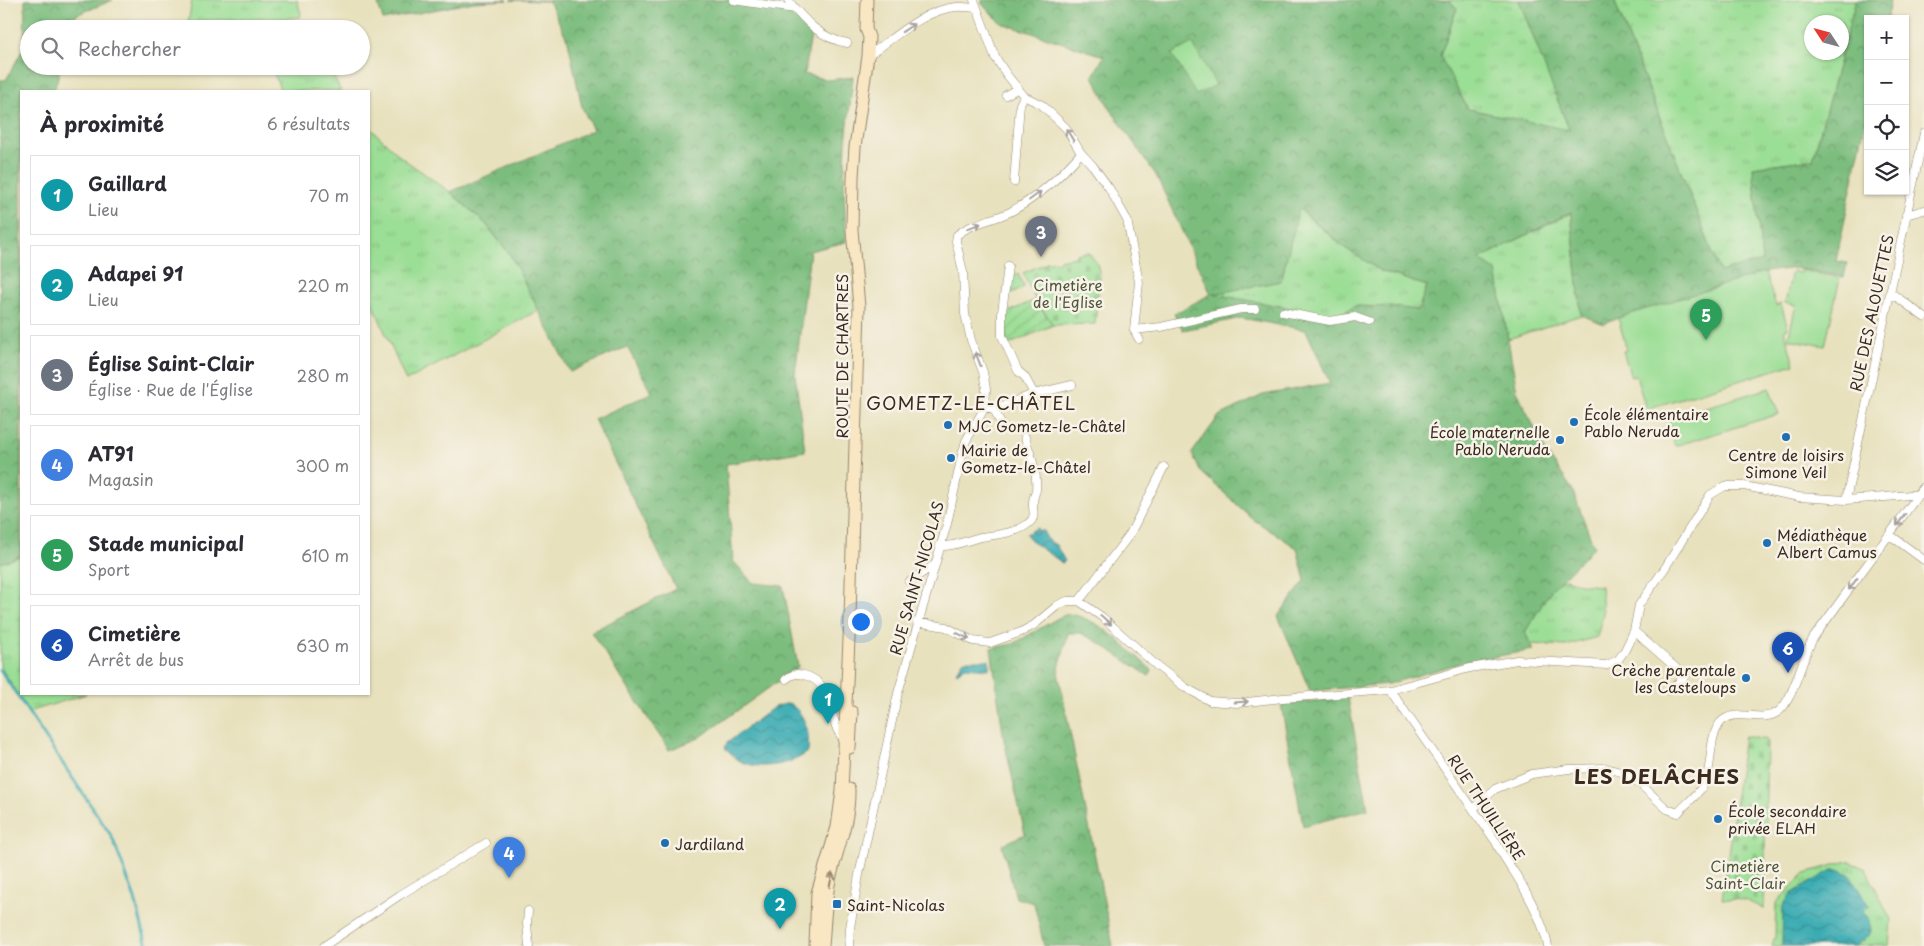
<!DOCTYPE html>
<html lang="fr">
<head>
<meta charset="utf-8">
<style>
  :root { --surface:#fff; --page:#f2f2f3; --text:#2b2b33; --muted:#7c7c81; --line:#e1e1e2; --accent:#d93025 }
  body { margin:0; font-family:"Playpen Sans",sans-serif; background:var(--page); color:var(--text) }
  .controls { position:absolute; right:15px; top:15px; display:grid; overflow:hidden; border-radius:0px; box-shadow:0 1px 4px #0004 }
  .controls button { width:45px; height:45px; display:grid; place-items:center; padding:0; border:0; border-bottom:1px solid var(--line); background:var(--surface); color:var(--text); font:25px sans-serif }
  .compass { position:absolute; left:1804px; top:15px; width:45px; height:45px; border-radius:50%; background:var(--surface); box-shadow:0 1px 4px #0004; rotate:306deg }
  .you { position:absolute; left:860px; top:621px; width:18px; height:18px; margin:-12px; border:4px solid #fff; border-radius:50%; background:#1a73e8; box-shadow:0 0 0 8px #1a73e833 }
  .badge { display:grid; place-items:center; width:32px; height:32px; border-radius:50%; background:var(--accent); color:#fff; font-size:16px; font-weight:700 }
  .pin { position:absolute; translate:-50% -41px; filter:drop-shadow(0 1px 2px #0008) }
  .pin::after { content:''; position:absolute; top:26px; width:18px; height:15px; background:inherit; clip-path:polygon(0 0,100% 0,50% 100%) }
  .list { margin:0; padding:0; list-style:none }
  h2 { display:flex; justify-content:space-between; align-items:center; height:65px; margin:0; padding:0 20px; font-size:21px }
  h2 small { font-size:16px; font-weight:400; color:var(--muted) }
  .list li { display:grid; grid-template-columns:32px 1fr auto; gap:15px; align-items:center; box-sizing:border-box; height:80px; margin:0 10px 10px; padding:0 10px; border:1px solid var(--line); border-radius:0px }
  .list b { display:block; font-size:19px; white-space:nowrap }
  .list p { margin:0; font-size:16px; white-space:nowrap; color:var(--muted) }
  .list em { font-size:16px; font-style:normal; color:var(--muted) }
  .icon { flex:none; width:28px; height:28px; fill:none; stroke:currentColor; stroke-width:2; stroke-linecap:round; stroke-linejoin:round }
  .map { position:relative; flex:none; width:1924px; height:946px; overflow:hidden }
  .search { position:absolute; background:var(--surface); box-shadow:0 1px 4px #0004; left:20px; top:20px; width:350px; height:55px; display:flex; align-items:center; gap:12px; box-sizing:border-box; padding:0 18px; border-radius:28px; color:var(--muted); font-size:19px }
  .panel { position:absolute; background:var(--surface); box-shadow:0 1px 4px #0004; left:20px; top:90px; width:350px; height:605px; border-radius:0px }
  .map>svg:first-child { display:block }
  .grass { fill:url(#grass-tufts); stroke:#6b845a; fill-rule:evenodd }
  .forest { fill:url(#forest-crowns); stroke:#5c744e; fill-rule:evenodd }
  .cemetery { fill:url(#cemetery-stones); stroke:#6b845a }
  .garden { fill:url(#garden-furrows); stroke:#6b845a }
  .pitch { fill:#9bde95; stroke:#6b845a }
  .water { fill:url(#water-waves); stroke:#3a6b68 }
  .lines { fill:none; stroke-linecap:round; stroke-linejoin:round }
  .stream { stroke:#3aacb3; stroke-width:3 }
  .minor-casing { stroke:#92866e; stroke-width:9 }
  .tertiary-casing { stroke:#92866e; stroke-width:12 }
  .secondary-casing { stroke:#92866e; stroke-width:13 }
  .minor { stroke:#fff; stroke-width:8 }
  .tertiary { stroke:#fff; stroke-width:10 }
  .secondary { stroke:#f9e7c3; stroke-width:11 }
  .oneway { stroke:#a79f9a }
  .oneway2 { stroke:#9a8870 }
  .poi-dot { fill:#1f6fb2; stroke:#f7f3e8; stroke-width:2 }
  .labels { text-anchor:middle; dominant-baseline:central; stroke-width:5; stroke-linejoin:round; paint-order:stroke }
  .park-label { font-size:15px; fill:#53573c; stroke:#f7f3e8 }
  .street-label { font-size:15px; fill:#3b2a1e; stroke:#f7f3e8 }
  .poi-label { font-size:15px; fill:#3b2a1e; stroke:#f7f3e8; text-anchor:start }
  .quarter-label { font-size:18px; letter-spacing:1px; fill:#3b2a1e; stroke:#f7f3e8 }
  .district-label { font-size:20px; font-weight:bold; letter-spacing:1px; fill:#3b2a1e; stroke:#f7f3e8 }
</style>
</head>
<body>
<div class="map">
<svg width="1924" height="946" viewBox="0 0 1924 946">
  <defs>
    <pattern id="grass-tufts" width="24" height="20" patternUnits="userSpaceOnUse" patternTransform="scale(1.25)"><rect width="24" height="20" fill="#9bde95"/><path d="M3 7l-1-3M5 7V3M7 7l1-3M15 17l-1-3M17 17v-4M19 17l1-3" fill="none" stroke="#86bf80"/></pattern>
    <pattern id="forest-crowns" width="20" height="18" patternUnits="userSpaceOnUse" patternTransform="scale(1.25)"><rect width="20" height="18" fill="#7cbd7e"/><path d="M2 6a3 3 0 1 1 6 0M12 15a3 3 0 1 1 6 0" fill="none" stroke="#679a67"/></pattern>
    <pattern id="cemetery-stones" width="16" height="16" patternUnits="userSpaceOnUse" patternTransform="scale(1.25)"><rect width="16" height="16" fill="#9bde95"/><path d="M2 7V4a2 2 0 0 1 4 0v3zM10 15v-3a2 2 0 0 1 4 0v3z" fill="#86bf80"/></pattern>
    <pattern id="garden-furrows" width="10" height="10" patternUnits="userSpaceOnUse" patternTransform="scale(1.25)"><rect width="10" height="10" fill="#9bde95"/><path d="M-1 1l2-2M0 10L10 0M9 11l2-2" fill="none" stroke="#86bf80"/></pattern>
    <pattern id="water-waves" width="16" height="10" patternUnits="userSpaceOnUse" patternTransform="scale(1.25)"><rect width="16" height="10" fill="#3aacb3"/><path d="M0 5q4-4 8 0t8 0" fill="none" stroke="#328c91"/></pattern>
  </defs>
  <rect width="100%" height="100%" fill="#f7f3e8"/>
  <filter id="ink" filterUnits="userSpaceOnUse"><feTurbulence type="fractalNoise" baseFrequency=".02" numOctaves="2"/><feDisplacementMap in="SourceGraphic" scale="10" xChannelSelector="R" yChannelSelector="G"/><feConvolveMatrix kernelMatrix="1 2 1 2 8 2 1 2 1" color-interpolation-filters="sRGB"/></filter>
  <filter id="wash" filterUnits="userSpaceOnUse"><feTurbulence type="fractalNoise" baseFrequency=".0096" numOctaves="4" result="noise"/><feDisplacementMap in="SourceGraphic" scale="20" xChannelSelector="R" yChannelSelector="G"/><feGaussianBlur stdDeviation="1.12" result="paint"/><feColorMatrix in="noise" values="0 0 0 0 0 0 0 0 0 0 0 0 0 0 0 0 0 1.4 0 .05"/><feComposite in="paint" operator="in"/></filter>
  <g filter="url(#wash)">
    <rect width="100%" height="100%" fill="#e8e1bd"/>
    <!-- grass -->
    <path class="grass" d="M192,0H297L301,14L300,17L292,18L210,20L188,24Z
      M1449,0H1519L1570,131L1468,109L1440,56L1457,8Z
      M1614,0H1856L1813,159L1753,167L1762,262L1720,272ZM1812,22H1842V52H1812Z
      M271,66H328L341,91H281Z
      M369,127L402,158L450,192L486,224L511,256L539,310L406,381L369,295Z
      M1298,208L1345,248L1381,271L1427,286L1418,310L1328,320L1285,307L1211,294L1281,281Z
      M1571,213L1581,315L1508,339L1496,271L1479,259Z
      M1018,274L1024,287L1009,294L1007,290L1009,278Z
      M21,556V694H86L29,712L0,666V563Z
      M1563,578L1580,584L1601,586L1603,615L1597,637L1566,646L1530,644L1525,632L1551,590Z
      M1848,861L1866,869L1891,920L1889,946H1855L1866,938L1871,925L1832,870L1791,894L1783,906L1782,946H1772L1775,936L1776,903L1805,873Z"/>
    <!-- forest -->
    <path class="forest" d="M25,0H113L76,15L72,29H29V66H61L54,91H21V556L0,563V80H6L24,47Z
      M377,0H508L474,2L383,20Z
      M510,0H730L763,8L787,10L812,31L804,74L828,80L853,77L846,142L844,185L846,242L810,251L795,374L805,451L726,464L733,561L753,583L783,586L798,667L699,738L669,750L591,632L676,589L594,419L652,393L627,347L570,372L511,256L486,224L450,192L593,130L582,107L568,41L549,1Z
      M982,0H1449L1457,8L1440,56L1468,109L1569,130L1519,0H1614L1720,272L1762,261L1753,167L1813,159L1856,0H1890L1887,19H1868V109L1836,261L1847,263L1844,277L1796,268L1765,272L1618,318L1604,324L1581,315L1571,212L1479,259L1496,271L1517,391L1546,452L1572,489L1594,547L1551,590L1525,632L1533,650L1464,662L1388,684L1310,691L1278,616L1305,581L1297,548L1254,520L1200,471L1192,453L1219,416L1263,395L1330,383L1306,330L1241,318L1183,330L1174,314L1211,294L1156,175L1109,107L1093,76L1104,56L1001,23L982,4ZM1299,208L1345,248L1381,271L1427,286L1418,310L1394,307L1356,306L1328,320L1285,307L1213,294L1281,281Z
      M1068,614C1101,618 1128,650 1152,670L1149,676L1096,641L1081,633H1068L1058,672L1113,946H1044L1034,903L1016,898L1002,845L1025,834L1004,740L991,648L1013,644L1058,618Z
      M1348,698L1368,809L1303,826L1281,704Z"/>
    <!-- cemetery -->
    <path class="cemetery" d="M1088,252L1097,263L1100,277L1095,324L1053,325L1037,301H1036L1023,273L1039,266L1040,267V266L1044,264L1045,265L1046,262L1048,261L1049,263L1052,261L1059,262V260L1076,257V254Z
      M1744,736L1767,740L1764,909L1745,900L1722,899Z"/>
    <!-- garden -->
    <path class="garden" d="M1035,300L1053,325L1008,345L1004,329L1006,313Z"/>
    <!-- pitch -->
    <path class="pitch" d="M1192,43L1216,85L1196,95L1172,54Z
      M1801,270L1840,278L1825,346L1788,339L1796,305L1785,303L1792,271L1800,273Z
      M1765,272L1776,306L1781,304L1788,328L1784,330L1794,364L1646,409L1636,376L1631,377L1623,351L1627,350L1618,318Z
      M1769,388L1779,414L1675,446L1667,419Z"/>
    <!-- water -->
    <path class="water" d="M1037,528L1039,531H1043L1048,540L1056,545L1065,561L1062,563C1050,553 1035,547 1026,534Z
      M964,660H989V669L965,667L957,673L956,672Z
      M789,703C806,714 810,733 808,752C792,765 759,771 740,761C734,758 730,751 725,748L727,743L774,707Z
      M1832,870H1841L1849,874L1869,906L1863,912L1870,920L1871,932L1866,938L1855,946H1782L1783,906L1791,894Z"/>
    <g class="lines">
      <!-- stream -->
      <path class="stream" d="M0,670L112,837L135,899L147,946"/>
    </g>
  </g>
  <g filter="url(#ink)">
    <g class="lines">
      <!-- minor casing -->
      <g class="minor-casing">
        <path id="minor" d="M733,0L795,9
          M788,0C804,20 821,39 847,43
          M974,0L995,57L1007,75L1024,96L1042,105L1066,128L1081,153L1093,166L1109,188L1127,220L1139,282L1134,330L1139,339
          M868,56C894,38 923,10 956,7C963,6 970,8 976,8
          M1006,95L1017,89
          M1014,182L1020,104L1024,96
          M1906,215L1924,210
          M1008,266L1002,312V336L1018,371L1025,377L1034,394
          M1890,292L1924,317
          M1283,312L1330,321L1355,317L1369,322
          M1134,330L1161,327L1241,309H1255
          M985,407L994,409L1034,394L1072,385
          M994,409L1003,428
          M1846,500L1924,133
          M1890,535L1924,560
          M940,546C956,547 966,540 981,537C996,535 1018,533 1029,523C1037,516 1032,510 1033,502C1033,498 1035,494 1036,490C1038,472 1030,454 1025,437
          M909,582L934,565
          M1079,601L1130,534L1164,467
          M917,622L946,627L973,641L990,643L1021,632L1034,625L1058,605L1067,601H1079L1102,617L1157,666L1186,688L1210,701L1222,702L1238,703L1283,698L1390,690L1470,668L1517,660L1607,665L1618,660L1625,650L1634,631L1639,605L1665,568L1710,495L1725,486H1744L1799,497L1846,500L1924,494
          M1634,631L1685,676L1670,691
          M786,679C792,674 796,673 804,675C838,683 827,729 845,739
          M1390,690L1496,842C1501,854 1509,864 1516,875C1529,896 1543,922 1548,946
          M1474,808L1495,789L1532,774L1569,769L1606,768L1624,773L1640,784L1667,809L1678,813C1686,803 1700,794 1705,782C1713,764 1708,739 1720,723C1735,706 1760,724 1778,712C1794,700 1802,656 1814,637L1919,494
          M528,911L527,924L529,946
          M324,946L400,895L486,843
          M849,946L850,928L859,875L898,693L947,524L962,455L966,441L985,407L986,389L983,372L971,340L965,314L963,272L956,241L957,235C971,223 993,220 1010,212C1037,198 1061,176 1081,153"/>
      </g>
      <!-- tertiary casing -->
      <g class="tertiary-casing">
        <path id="tertiary" d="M1919,494L1924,488"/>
      </g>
      <!-- secondary casing -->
      <g class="secondary-casing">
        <path id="secondary" d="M850,748L852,712
          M815,946L817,893L837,827L842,791L850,618L859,306L852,230L853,177L855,147L868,56L869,37L866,29L867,0
          M823,946C825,924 825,902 830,880C837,849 850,821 849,789"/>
      </g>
      <!-- minor -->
      <use href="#minor" class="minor"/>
      <!-- tertiary -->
      <use href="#tertiary" class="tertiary"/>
      <!-- secondary -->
      <use href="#secondary" class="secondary"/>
    </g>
    <!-- one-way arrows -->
    <defs><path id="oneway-shaft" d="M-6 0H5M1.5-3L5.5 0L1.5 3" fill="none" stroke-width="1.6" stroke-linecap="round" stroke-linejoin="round" transform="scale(1.25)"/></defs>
    <g class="oneway">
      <use href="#oneway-shaft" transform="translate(908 28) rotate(-34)"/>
      <use href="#oneway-shaft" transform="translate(1070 135) rotate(-121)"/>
      <use href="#oneway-shaft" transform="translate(1035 196) rotate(-37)"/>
      <use href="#oneway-shaft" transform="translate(974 226) rotate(-20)"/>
      <use href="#oneway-shaft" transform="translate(978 359) rotate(-111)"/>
      <use href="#oneway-shaft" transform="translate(1901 520) rotate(126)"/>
      <use href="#oneway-shaft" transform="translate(1853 584) rotate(126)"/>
      <use href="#oneway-shaft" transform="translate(1106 620) rotate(41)"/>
      <use href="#oneway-shaft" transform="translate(963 636) rotate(27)"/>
      <use href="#oneway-shaft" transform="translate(1241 702) rotate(-4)"/>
    </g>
    <use class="oneway2" href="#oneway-shaft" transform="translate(831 880) rotate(-77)"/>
  </g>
  <!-- markers -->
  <g class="poi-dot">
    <circle cx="1574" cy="422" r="5"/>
    <circle cx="948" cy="425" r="5"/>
    <circle cx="1786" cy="437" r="5"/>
    <circle cx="1560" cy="440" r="5"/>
    <circle cx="951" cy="458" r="5"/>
    <circle cx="1767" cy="543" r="5"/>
    <circle cx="1746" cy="678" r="5"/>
    <circle cx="1718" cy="819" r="5"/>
    <circle cx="665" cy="843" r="5"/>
    <rect x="832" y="899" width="10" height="10" rx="2.5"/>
  </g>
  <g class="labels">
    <!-- park labels -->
    <g class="park-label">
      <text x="1068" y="284">Cimetière<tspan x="1068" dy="17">de l'Eglise</tspan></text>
      <text x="1745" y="865">Cimetière<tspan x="1745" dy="17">Saint-Clair</tspan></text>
    </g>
    <!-- street labels -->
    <g class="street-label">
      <text transform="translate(1871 313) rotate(-78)">RUE DES ALOUETTES</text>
      <text transform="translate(841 356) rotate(-90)">ROUTE DE CHARTRES</text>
      <text transform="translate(916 578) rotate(-74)">RUE SAINT-NICOLAS</text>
      <text transform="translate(1487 807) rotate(56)">RUE THUILLIÈRE</text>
    </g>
    <!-- poi labels -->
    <g class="poi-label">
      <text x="1584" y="413">École élémentaire<tspan x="1584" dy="17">Pablo Neruda</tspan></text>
      <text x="958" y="425">MJC Gometz-le-Châtel</text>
      <text x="1550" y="431" text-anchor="end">École maternelle<tspan x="1550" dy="17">Pablo Neruda</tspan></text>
      <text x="961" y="449">Mairie de<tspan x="961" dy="17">Gometz-le-Châtel</tspan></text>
      <text x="1786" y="454" text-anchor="middle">Centre de loisirs<tspan x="1786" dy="17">Simone Veil</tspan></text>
      <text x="1777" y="534">Médiathèque<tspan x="1777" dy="17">Albert Camus</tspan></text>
      <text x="1736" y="669" text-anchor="end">Crèche parentale<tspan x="1736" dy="17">les Casteloups</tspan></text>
      <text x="1728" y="810">École secondaire<tspan x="1728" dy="17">privée ELAH</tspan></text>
      <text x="675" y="843">Jardiland</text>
      <text x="847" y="904">Saint-Nicolas</text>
    </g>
    <!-- quarter labels -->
    <g class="quarter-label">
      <text x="971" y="402">GOMETZ-LE-CHÂTEL</text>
    </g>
    <!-- district labels -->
    <g class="district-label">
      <text x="1657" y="776">LES DELÂCHES</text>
    </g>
  </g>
</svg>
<div class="controls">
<button>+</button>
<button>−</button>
<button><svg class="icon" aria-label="locate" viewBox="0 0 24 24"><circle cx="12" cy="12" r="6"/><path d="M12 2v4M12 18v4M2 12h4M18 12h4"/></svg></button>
<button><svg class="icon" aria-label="layers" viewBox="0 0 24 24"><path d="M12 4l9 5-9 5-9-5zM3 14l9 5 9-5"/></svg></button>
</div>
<svg class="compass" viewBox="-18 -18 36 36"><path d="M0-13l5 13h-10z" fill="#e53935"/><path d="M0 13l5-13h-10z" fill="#7c7c81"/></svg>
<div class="you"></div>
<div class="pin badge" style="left:828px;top:724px;background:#0f9aa8">1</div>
<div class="pin badge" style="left:780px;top:929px;background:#0f9aa8">2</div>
<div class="pin badge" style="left:1041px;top:257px;background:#6b7280">3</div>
<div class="pin badge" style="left:509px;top:878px;background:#3f7fe0">4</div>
<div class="pin badge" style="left:1706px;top:340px;background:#2e9e5b">5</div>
<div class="pin badge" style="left:1788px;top:673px;background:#1a4fb4">6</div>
<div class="search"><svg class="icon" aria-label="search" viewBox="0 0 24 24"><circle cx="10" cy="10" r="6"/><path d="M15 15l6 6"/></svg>Rechercher</div>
<section class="panel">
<h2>À proximité<small>6 résultats</small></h2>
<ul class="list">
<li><span class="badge" style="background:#0f9aa8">1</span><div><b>Gaillard</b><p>Lieu</p></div><em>70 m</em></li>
<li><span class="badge" style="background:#0f9aa8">2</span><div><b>Adapei 91</b><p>Lieu</p></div><em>220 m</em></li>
<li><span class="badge" style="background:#6b7280">3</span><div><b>Église Saint-Clair</b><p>Église · Rue de l'Église</p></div><em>280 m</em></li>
<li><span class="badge" style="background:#3f7fe0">4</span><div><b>AT91</b><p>Magasin</p></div><em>300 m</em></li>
<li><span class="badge" style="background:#2e9e5b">5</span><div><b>Stade municipal</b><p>Sport</p></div><em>610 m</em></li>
<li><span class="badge" style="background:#1a4fb4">6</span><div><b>Cimetière</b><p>Arrêt de bus</p></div><em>630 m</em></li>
</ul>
</section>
</div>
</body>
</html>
